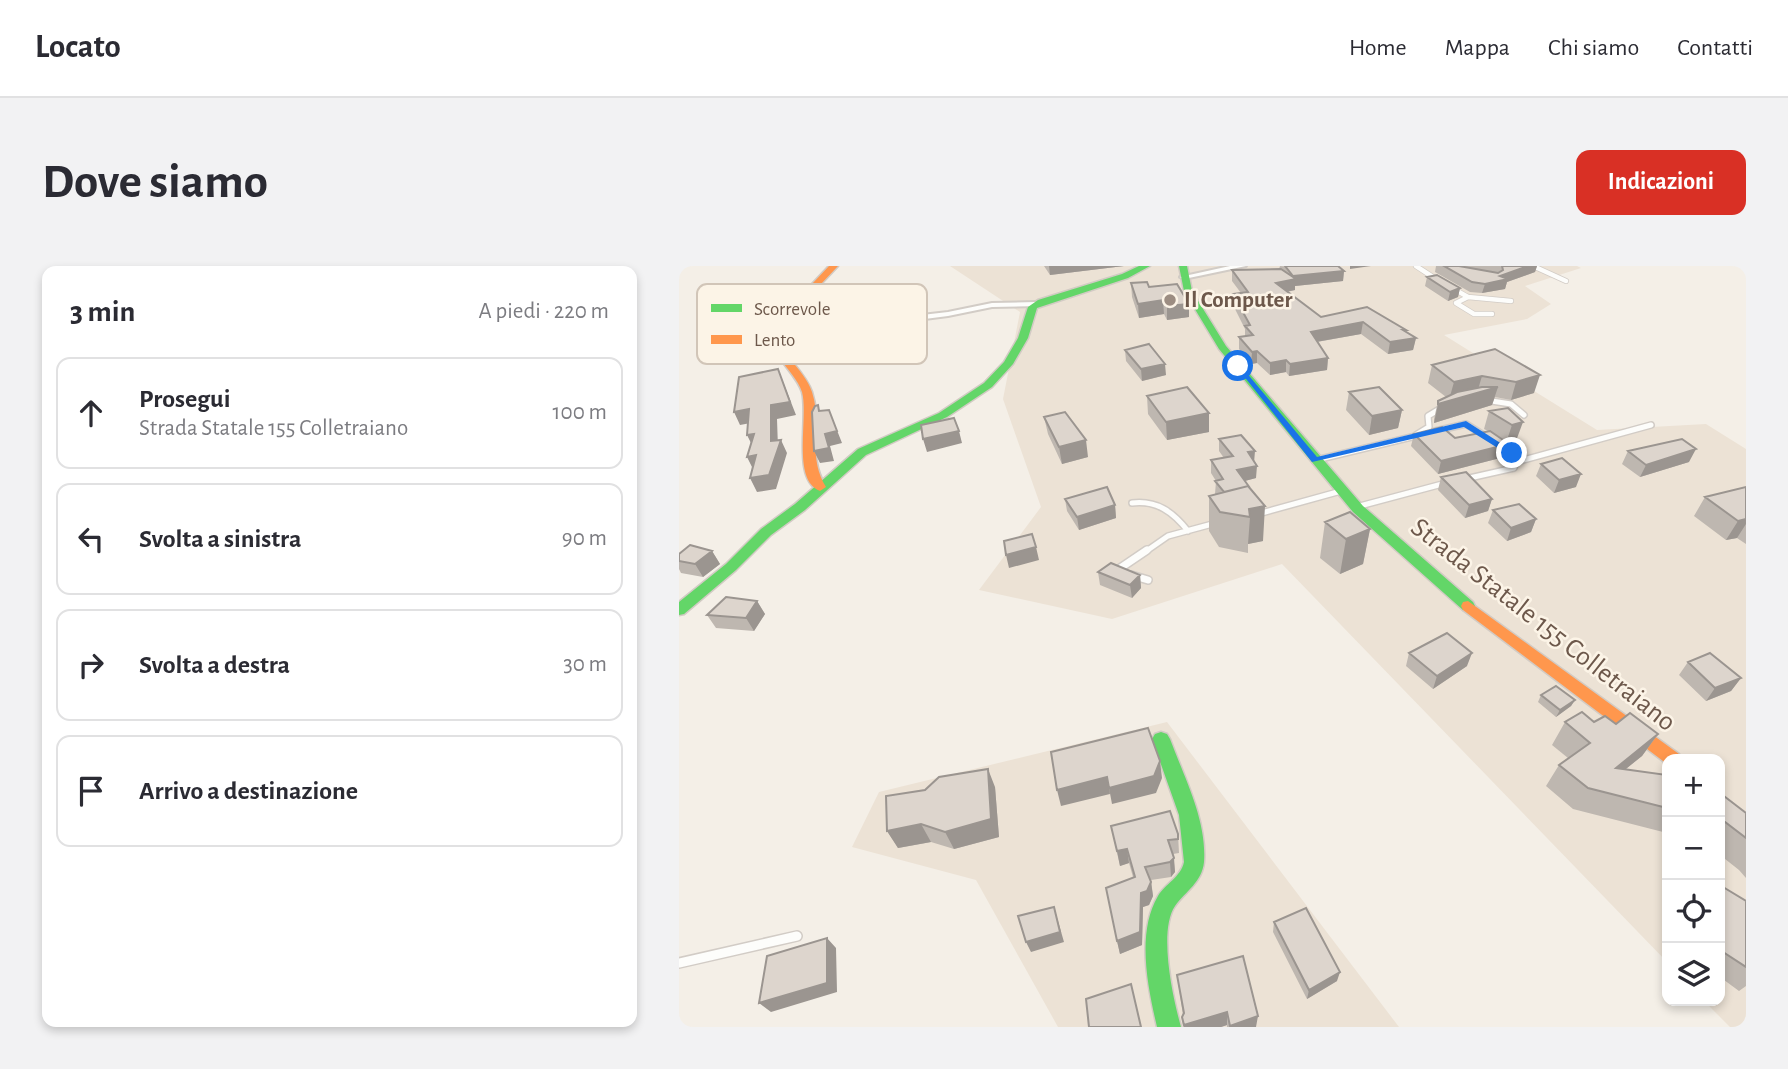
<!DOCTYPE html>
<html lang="it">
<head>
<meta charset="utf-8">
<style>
  :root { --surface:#fff; --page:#f2f2f3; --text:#2b2b33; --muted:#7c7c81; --line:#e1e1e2; --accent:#d93025 }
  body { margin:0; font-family:"Alegreya Sans",sans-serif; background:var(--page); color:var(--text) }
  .controls { position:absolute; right:21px; bottom:21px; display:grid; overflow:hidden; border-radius:14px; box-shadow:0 4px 10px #0003 }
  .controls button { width:63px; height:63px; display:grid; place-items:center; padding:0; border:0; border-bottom:2px solid var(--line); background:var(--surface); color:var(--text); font:35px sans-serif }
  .stop { position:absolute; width:21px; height:21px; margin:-16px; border:5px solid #1a73e8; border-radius:50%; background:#fff }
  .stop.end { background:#1a73e8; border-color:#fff; box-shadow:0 2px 7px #0008 }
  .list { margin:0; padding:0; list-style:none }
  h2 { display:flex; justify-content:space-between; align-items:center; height:91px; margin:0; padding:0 28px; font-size:30px }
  h2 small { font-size:23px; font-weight:400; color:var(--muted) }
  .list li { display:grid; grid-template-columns:46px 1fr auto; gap:21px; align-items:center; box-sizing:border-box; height:112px; margin:0 14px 14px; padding:0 14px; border:2px solid var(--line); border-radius:14px }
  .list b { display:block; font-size:26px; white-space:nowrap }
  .list p { margin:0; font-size:23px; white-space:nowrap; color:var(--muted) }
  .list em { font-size:23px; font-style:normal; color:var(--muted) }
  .icon { flex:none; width:38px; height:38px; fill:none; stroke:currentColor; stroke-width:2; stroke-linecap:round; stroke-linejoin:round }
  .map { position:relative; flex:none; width:1067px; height:761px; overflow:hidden; border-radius:14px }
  header { display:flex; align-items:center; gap:42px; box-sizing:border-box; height:98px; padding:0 35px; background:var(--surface); border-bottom:2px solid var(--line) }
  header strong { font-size:33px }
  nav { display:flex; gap:38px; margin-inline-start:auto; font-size:24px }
  .intro { display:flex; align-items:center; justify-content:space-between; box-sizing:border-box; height:168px; padding:0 42px }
  h1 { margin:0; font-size:49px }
  .button { padding:18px 32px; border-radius:14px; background:var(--accent); color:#fff; font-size:24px; font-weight:700 }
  main { display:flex; gap:42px; padding:0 42px }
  aside { flex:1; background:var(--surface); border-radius:14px; box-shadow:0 4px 10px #0003 }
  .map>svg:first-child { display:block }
  .residential { fill:#ece2d5 }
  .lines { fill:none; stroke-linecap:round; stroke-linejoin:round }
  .lane-far3-casing { stroke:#d2ccc6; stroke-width:6 }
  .lane-far2-casing { stroke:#d2ccc6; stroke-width:8 }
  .lane-far1-casing { stroke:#d2ccc6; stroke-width:10 }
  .lane-casing { stroke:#d2ccc6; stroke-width:12 }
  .street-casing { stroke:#d2ccc6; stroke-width:4 }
  .fast-casing { stroke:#d2cbc4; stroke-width:3 }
  .slow-casing { stroke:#d2cbc4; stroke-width:3 }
  .lane-far3 { stroke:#fdfdfb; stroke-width:4.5 }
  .lane-far2 { stroke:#fdfdfb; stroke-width:5 }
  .lane-far1 { stroke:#fdfdfb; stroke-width:7 }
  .lane { stroke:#fdfdfb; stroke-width:9 }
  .street { fill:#fdfdfb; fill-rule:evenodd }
  .fast { fill:#63d668; fill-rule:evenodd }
  .slow { fill:#ff974d; fill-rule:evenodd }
  .wall { fill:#beb7b0 }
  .shaded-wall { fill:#9b9590 }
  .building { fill:#ddd5cd; stroke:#9b9590; stroke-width:2 }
  .route { fill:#1a73e8 }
  .poi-dot { fill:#9c8d82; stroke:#fcf4e7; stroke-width:2.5 }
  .labels { text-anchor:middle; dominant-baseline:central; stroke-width:5; stroke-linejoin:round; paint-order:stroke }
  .far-poi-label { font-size:23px; font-weight:bold; fill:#6d584b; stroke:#fcf4e7; text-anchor:start }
  .street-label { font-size:28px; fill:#6d584b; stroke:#fcf4e7 }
  .key { fill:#fcf4e7; stroke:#d1c5b8; stroke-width:2 }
  .key-label { font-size:19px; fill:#6d584b }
</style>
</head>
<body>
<header>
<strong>Locato</strong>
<nav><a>Home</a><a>Mappa</a><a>Chi siamo</a><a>Contatti</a></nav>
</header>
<div class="intro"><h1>Dove siamo</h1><a class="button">Indicazioni</a></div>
<main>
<aside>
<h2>3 min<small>A piedi · 220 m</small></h2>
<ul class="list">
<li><svg class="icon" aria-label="ahead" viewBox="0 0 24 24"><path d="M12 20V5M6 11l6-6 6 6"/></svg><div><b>Prosegui</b><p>Strada Statale 155 Colletraiano</p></div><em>100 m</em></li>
<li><svg class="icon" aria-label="left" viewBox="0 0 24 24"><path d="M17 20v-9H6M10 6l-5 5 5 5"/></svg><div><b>Svolta a sinistra</b></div><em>90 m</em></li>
<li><svg class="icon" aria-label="right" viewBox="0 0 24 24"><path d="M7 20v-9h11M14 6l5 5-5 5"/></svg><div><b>Svolta a destra</b></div><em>30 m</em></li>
<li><svg class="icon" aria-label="arrive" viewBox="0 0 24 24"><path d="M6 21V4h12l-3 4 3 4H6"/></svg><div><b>Arrivo a destinazione</b></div></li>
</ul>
</aside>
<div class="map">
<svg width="1067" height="761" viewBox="0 0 1067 761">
  <rect width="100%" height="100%" fill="#f4efe7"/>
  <!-- residential -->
  <path class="residential" d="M271,0H898L902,2L846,20L872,38L848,53L765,69L918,164L1027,158L1067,183V761H1051L1025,735H1041V493H988V696L603,298L433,353L300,324L362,241L324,133L341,46Z
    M488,456L720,761H379L297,614L173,581L200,526Z"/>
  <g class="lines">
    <!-- lane-far3 casing -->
    <g class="lane-far3-casing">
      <path id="lane-far3" d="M737,0L760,15
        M854,0L887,15
        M773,22L789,31L832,35
        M789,31L777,37L795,48H813"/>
    </g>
    <!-- lane-far2 casing -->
    <g class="lane-far2-casing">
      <path id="lane-far2" d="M806,134L832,138L845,149
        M756,165L787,158L806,170
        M737,169L750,161L749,150L764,141
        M637,194L741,169
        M837,196L972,159
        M786,213L835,202L837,196L833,187L822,180
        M453,237C478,234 494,246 509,265
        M677,241L767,217
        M579,248L662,225
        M466,286L489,270L537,257"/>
    </g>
    <!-- lane-far1 casing -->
    <g class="lane-far1-casing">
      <path id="lane-far1" d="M437,305L468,284
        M452,309L469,314"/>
    </g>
    <!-- lane casing -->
    <g class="lane-casing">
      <path id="lane" d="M0,697L118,670"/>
    </g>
    <!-- street casing -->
    <g class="street-casing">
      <path id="street" d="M551,0H567L505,13L501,11Z
        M357,36L361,38L360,40L313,41L269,50L129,68L125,65L129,62L269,46L313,37Z"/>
    </g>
    <!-- fast casing -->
    <g class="fast-casing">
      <path id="fast" d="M460,0H471L449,12L358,42L349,72L334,98L313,121L268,151L187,189L126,244L92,269L57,304L5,348L0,349V336L47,298L82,263L116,238L179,183L260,147L305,117L325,96L339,72L349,41L359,34L443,8Z
        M500,0H508L513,25L547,80L684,240L794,336L796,340L794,344H784L674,246L540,83L505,25Z
        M482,466L488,468L491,473C505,511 528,554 525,596C523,616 507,625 496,640C479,665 494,733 502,761H478C469,722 457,667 479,630C486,618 502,611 505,596L500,549L473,473L476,468Z"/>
    </g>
    <!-- slow casing -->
    <g class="slow-casing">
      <path id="slow" d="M150,0H159L125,36L133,54L134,65L117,81L112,94C120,104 129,114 133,126C144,159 127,188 147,221L141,225C112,214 130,151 123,126C119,114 109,104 102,94L109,78L124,64L123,54L116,36Z
        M789,335L1000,488L1003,493H988V498L784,344L782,340L784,336Z"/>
    </g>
    <!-- lane-far3 -->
    <use href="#lane-far3" class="lane-far3"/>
    <!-- lane-far2 -->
    <use href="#lane-far2" class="lane-far2"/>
    <!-- lane-far1 -->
    <use href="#lane-far1" class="lane-far1"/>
    <!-- lane -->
    <use href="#lane" class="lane"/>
    <!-- street -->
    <use href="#street" class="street"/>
    <!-- fast -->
    <use href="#fast" class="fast"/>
    <!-- slow -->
    <use href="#slow" class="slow"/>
  </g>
  <!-- wall -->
  <path class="wall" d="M365,0H445L371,9Z
    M601,0L665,5L664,15L616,20V24L608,26L642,51L688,41L737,72L734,84L709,88L682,68L638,76L649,92L648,104L610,110L607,106L591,109L578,97L572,98L560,83V71L566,70V63L554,39V28L562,27L553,15V4L600,3Z
    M757,0H858L856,6L828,16L826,23L803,27L791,26L756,6Z
    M748,11L781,22L779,31L769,35L746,20Z
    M452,17L470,21L510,38V51L488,54L485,48L460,52L453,31Z
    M197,20L201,31L199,51L179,54L157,39L153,28Z
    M816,83L855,127L832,134L816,131L813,139L755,157V153L759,135L767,131L749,117L753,99Z
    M446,84L487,109L463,115L447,95Z
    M670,126L723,144L719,162L690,169L667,144Z
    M468,130L530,166L488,174L469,148Z
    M829,142L837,175L828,177L825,191L759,208L732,180L735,168L776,172L809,165L805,163L810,145Z
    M365,151L409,191L383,198L369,168Z
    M540,173L575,196L577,212L566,215L584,275L569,278V287L540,281L530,265V230L536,228L537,215L532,207V194L545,192L540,185Z
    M949,185L1010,196L961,211L943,198Z
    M862,198L897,221L875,227L857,210Z
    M762,211L813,233L809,245L786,252L759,224Z
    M1067,221V278L1058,272L1047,274L1015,250L1026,231Z
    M386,233L436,239L437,252L400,264L388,245Z
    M814,244L857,253L852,266L828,275L809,257Z
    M646,256L691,263L684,298L661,308L641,292Z
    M33,285L41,298L24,311L2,307L0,303V288Z
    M419,306L461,309L462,322L453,332L421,319Z
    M78,335L86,348L75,365L37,362L28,349Z
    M730,387L788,400L754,423L727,400Z
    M1009,396L1062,412L1052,425L1027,435L1000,409Z
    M862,429L896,434L892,440L877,451L859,436Z
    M886,456H915L937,458L979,468L963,490L946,503L988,509V567L894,543L867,520L880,499L889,492L873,479Z
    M316,521L320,571L275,583L252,576L219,582L208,565Z
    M1041,527L1067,547V612L1060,604L1041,589Z
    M432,560L499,568L500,587L494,588L496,606L492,611L472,614L474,630L470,639L464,641L463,679L441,688L438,675L454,611L450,597L441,600Z
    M1044,621L1067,635V720L1060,725L1041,711V624Z
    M595,656L658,715L628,733L594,666Z
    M498,709L577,761H548V759L542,761H504L503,751L504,749Z"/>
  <!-- shaded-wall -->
  <path class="shaded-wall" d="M370,0H445L371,9Z
    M671,0H692L671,3Z
    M849,0H858L856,6L828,16L826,23L803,27L806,18L821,10Z
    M665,5L664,15L616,20V24L596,28L597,17L614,10Z
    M197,20L201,31L199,51L179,54L175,42Z
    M781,22L779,31L769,35L771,26Z
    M484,34L485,48L460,52L459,38Z
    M510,38V51L488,54V40Z
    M684,56L682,68L631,77L632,66Z
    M724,64H727L725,74L737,72L734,84L709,88L711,76Z
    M578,85V97L572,98L573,86Z
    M649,92L648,104L610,110L611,98Z
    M607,94V106L591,109V97Z
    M486,98L487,109L463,115L462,103Z
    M99,103L117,149L98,153L99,182L102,174L108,187L97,223L78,226L71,212L92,175V139Z
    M861,109L855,127L832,134L837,116Z
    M803,110L798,127L819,121L813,139L755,157L759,138L770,134L775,116Z
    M70,143L77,156L61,159L55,146Z
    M150,144L163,177L151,180L155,195L141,197L135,185L146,168Z
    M723,144L719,162L690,169L693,150Z
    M530,147V166L488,174L487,156Z
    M844,156L837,175L827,177L833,159Z
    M280,165L283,177L248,186L244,173Z
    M75,168V183L68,169Z
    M407,174L409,191L383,198L380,181Z
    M830,178L825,191L759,208L762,195Z
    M1017,183L1010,196L961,211L967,199Z
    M576,185L575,197L569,186Z
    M77,189L75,205L68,191Z
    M578,200L577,212L558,217V204Z
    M902,208L897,221L875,227L880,214Z
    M813,233L809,245L786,252L790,239Z
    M436,239L437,252L400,264L398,251Z
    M586,240L584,275L569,278L571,251L570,243Z
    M857,253L852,266L828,275L832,262Z
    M1067,253V258L1058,272L1047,274L1059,255Z
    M691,263L684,298L661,308L667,273Z
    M357,281L360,294L330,302L327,289Z
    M33,285L41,298L24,311L16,298Z
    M461,309L462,322L453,332L451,319Z
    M78,335L86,348L75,365L67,352Z
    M793,387L788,400L754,423L758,410Z
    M1062,412L1052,425L1027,435L1036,422Z
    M896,434L892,440L877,451L881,444Z
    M979,468L963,490L921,524L937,502Z
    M481,495L483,512L477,527L433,538L430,522Z
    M309,503L316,521L320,571L275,583L266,566Z
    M428,511L431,528L382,540L378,524Z
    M242,558L252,576L219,582L208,565Z
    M448,583L450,597L441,600L438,585Z
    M495,592L496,606L492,611L491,596Z
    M472,616L474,630L470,639L464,641L463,679L441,688L438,675L462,627Z
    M375,641L385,676L352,686L347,676Z
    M148,672L157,682L158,726L92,746L80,737Z
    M661,706L658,715L628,733L630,724Z
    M548,746V759L542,761H505V759Z
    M579,750L577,761H551V760Z"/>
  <!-- building -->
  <path class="building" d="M606,0H659L665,5L614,10Z
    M765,0H780L819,7L824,4L823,0H849L821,10L829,13L806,18L793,16Z
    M602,3L617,13L597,17L642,51L688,41L727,64H724L737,72L711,76L684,56L632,66L649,92L611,98L607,94L591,97L578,85L573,86L560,71L574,69L566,60L571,59L554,28L569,26L553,4Z
    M758,9L781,22L771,26L748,11Z
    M468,16L470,21L498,18L510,38L488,40L484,34L459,38L452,17Z
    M470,78L486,98L462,103L446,84Z
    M816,83L861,109L837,116L803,110L775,116L753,99Z
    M99,103L111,136L92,139V175L102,174L90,209L71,212L77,189L68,191L75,168L68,169L70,143L55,146L60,111Z
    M508,121L530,147L487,156L468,130Z
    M700,121L723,144L693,150L670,126Z
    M803,121H819L759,138V135L778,126Z
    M139,139L140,145L150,144L158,165L146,168L150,182L135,185L133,146L136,140Z
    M829,142L844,156L833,159L810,145Z
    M386,146L407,174L380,181L365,151Z
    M275,152L280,165L244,173L242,159Z
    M763,161L776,172L811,165L830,178L762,195L735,168Z
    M562,169L576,185L569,186L578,200L558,204L571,222L569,220L545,226L536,215L544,213L532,194L554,190L540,173Z
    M1003,173L1017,183L967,199L949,185Z
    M883,192L902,208L880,214L862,198Z
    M787,206L813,233L790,239L762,211Z
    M569,220L586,240L570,243L571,251L541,246L530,230Z
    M428,221L436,239L398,251L386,233Z
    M1067,221V253L1059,255L1026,231Z
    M840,238L857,253L832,262L814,244Z
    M671,246L691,263L667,273L646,256Z
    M353,268L357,281L327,289L325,275Z
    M11,279L33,285L16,298L0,295V288Z
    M432,297L461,309L451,319L419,306Z
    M47,331L78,335L67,352L28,349Z
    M768,367L793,387L758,410L730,387Z
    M1031,387L1062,412L1036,422L1009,396Z
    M877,420L896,434L881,444L862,429Z
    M903,446L915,456L926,450L937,458L951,447L979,468L937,502L988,509V542L909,522L880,499L911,477L886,456Z
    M469,462L481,495L475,510L430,522L428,511L378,524L372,486Z
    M309,503L312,553L266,566L242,558L208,565L207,530L246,524L260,511Z
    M1041,527L1067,547V572L1046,556L1041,555Z
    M491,545L499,568V573L489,574L495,592L491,596L466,601L472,616L468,625L462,627L461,666L438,675L427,622L456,611L448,583L438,585L432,560Z
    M1044,621L1067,635V701L1041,684V646Z
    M375,641L381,666L347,676L339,650Z
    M627,642L661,706L630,724L595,656Z
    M148,672V717L80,737L88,690Z
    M564,690L579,750L551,760L548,746L505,759L503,751L505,747L498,709Z
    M452,718L462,761H410L407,733Z"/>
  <!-- route -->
  <path class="route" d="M556,99H561L638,191L787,155L837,187L830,189L785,161L633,196Z"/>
  <!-- markers -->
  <circle class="poi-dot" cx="491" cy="34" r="7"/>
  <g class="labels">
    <!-- far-poi labels -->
    <g class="far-poi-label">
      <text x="505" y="34">Il Computer</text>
    </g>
    <!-- street labels -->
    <g class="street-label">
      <text transform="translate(864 359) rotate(38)">Strada Statale 155 Colletraiano</text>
    </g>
  </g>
  <!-- legend -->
  <rect x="18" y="18" width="230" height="80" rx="10" class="key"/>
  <rect x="32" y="38" width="31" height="8" fill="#63d668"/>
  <rect x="32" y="69" width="31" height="9" fill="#ff974d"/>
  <g class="key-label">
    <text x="75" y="49">Scorrevole</text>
    <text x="75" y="80">Lento</text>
  </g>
</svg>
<div class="controls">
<button>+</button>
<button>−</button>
<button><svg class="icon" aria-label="locate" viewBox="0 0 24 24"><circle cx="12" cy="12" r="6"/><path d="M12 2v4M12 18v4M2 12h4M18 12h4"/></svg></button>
<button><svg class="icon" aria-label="layers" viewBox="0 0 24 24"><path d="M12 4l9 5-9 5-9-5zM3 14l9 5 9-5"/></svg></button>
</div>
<div class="stop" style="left:559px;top:100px"></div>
<div class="stop end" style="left:833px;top:187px"></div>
</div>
</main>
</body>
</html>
